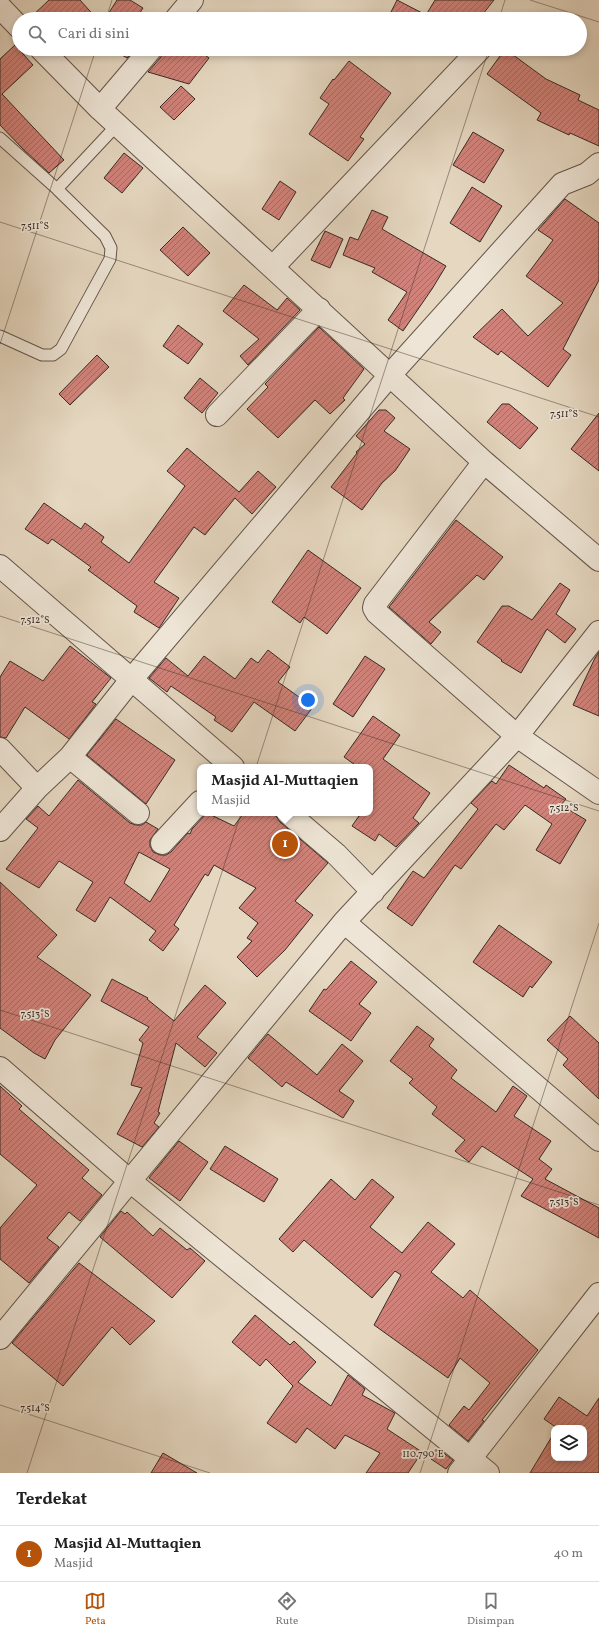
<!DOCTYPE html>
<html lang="id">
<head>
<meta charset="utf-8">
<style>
  :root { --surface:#fff; --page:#f6f6f6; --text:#222; --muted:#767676; --line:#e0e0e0; --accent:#b45309 }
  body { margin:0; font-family:Vollkorn,serif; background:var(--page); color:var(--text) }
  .controls { position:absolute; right:12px; bottom:12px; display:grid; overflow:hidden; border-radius:8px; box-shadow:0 2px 6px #0003 }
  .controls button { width:36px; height:36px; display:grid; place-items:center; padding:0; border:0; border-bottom:1px solid var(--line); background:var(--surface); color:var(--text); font:20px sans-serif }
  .you { position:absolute; left:308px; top:700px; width:14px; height:14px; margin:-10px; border:3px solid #fff; border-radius:50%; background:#1a73e8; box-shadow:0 0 0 6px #1a73e833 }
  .badge { display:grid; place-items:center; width:26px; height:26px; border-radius:50%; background:var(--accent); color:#fff; font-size:13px; font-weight:700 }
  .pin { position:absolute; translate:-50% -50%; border:2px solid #fff; box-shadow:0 1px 4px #0006 }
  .popup { position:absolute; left:197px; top:764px; width:176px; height:52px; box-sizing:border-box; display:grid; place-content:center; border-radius:8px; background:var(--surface); filter:drop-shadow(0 1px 3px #0005); font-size:13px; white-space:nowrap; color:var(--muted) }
  .popup b { font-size:15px; color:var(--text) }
  .popup::after { content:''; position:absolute; left:50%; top:100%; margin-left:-8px; border:8px solid transparent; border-top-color:var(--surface) }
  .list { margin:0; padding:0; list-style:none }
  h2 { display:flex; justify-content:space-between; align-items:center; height:52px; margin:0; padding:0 16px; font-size:17px }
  h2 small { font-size:13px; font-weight:400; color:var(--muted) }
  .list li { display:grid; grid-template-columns:26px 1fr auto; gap:12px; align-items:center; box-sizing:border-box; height:56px; padding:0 16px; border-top:1px solid var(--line) }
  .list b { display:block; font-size:15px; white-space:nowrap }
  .list p { margin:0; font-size:13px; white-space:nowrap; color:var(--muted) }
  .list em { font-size:13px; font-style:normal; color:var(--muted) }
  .icon { flex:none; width:22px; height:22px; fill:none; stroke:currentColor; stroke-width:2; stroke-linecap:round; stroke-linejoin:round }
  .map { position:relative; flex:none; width:599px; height:1473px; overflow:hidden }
  .search { position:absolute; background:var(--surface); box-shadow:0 2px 6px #0003; left:12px; right:12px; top:12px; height:44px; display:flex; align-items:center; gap:10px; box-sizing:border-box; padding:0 14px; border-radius:22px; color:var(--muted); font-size:15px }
  .sheet { height:108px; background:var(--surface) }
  nav { display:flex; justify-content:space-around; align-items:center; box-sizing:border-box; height:56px; border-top:1px solid var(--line); background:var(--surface); font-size:11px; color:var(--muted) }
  nav a { display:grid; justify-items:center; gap:2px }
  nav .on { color:var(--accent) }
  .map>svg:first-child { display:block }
  .building { fill:url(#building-hatch); stroke:#392a24; fill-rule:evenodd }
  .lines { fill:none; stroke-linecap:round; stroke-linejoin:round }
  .lane-casing { stroke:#64554b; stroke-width:13 }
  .street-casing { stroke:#64554b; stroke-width:24 }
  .lane { stroke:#eee5d6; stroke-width:11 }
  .street { stroke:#eee5d6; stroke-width:22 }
  .ticks { fill:none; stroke:#392a24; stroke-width:1; stroke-opacity:0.45 }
  .ticks-label { font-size:10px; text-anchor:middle; fill:#392a24; stroke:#eee5d6; stroke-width:3.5; stroke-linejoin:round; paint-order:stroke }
</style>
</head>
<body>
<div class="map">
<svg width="599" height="1473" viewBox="0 0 599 1473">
  <defs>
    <pattern id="building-hatch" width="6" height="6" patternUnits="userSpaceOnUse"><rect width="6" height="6" fill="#d0827a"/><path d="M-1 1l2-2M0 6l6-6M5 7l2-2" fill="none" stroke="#aa6b64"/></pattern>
  </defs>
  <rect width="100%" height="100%" fill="#e5d7c0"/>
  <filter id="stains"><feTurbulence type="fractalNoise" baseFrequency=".005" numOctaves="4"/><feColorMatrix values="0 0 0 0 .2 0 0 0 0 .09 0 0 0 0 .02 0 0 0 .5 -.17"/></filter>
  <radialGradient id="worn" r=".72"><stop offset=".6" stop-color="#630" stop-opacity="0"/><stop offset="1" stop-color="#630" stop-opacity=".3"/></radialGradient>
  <!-- building -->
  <path class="building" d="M49,0H80L97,19H29Z
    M117,0H130L143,8L136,19H105Z
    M397,0L426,15L435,0H494L479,19H391L388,18Z
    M15,45L33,65L2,94L64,160L49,173L23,149L0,125V59Z
    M112,49H135L127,58Z
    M163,49H197L209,58L189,84L148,72L161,57Z
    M505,49L546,79L580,95L578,100L599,110V146L570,133L569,135L537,120L541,113L487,74Z
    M349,61L391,93L360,137L364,139L348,161L309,134L329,104L320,98L333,79L334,80Z
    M181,86L195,99L174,120L160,107Z
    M473,132L504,150L484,183L453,165Z
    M124,153L143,168L122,193L104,178Z
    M280,181L296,192L279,220L262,209Z
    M472,187L502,206L480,242L450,223Z
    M565,199L599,223V280L563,349L571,355L548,387L501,351L498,355L473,337L502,309L528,336L563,303L526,276L553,240L538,230Z
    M372,210L388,217L382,229L446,266L432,289L403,331L388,320L407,292L372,272L375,268L343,255L350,237L358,240Z
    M183,227L210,253L188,276L160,250Z
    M325,231L343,239L330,268L311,260Z
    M244,285L277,310L287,298L300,310L248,365L240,356L259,339L223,311Z
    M178,325L203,344L188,364L163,346Z
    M319,327L364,369L343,398L345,400L330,414L315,400L278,438L247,409L268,387L265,384Z
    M97,355L109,367L70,405L59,394Z
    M200,378L218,393L202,413L184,398Z
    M502,404H509L538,428L520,449L487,422Z
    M379,410H386L395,418L384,431L410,449L395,471L382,483L362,510L331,487L357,453L356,452L365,444L356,436Z
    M599,413V471L571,449Z
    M187,448L239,492L258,471L276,487L252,514L235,498L205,535L194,527L154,582L179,598L159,628L134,612L137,606L88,570L91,567L52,539L48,544L25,529L44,503L81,529L85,523L104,537L101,542L129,563L185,486L167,471Z
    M456,520L503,557L484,580L477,575L429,622L441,632L431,644L389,607Z
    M308,550L361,588L327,634L304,617L300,623L272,602Z
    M560,583L570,590L556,614L576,629L565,643L547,629L521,673L501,661L502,660L477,642L502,606H509L532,620Z
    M70,646L111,678L92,702L96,704L69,739L25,707L6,738L0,737V677L10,661L43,681Z
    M268,650L290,667L278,682L313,707L295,731L254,702L232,732L214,720L216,717L171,686L167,692L149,678L166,658L188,676L204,656L235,679L251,658L258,663Z
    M599,652V716L573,705L595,658Z
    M365,656L385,669L353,717L333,704Z
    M373,716L400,735L383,759L430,793L413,818L419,823L396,847L379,834L375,841L352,826L361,813H370V767H358L344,757Z
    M116,719L175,760L146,804L87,755Z
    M509,765L544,788L546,785L566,799L561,805L586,820L560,864L536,850L552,824L525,805L504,830L496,824L461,869L455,865L412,926L387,908L413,871L424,878L478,809L471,803L492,781L496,784Z
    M78,780L130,823L136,825H142L146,822L158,829L150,840V846L153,852L160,855H166L171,852L188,833L190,834L192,829L207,813L234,826L244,813H274L280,822L328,863L295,901L313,915L285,950L257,977L237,957L252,941L247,938L258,923L239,908L256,888L214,865L208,876L205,874L174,925L179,929L163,951L149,940L156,931L110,897L95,922L76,910L93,882L59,861L39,888L6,869L38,828L26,819L38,806L49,816ZM139,852L170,869L150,902L124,883Z
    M0,882L57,935L37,957L91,995L55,1040L45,1059L34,1053L0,1028Z
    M499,925L552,962L532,988L530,986L523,997L473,962Z
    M351,961L377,982L359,1004L371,1013L351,1041L309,1011L324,989L326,990Z
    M112,979L148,998L147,999L174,1021L205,985L226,1003L197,1037L217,1053L205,1067L176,1043L158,1112L160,1113L154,1123L159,1127L142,1147L117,1134L142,1088L131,1085L143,1043L139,1040L149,1027L101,1001Z
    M570,1016L599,1043V1099L563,1065L568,1059L547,1040Z
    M417,1026L434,1039L429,1046L457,1070L451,1078L496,1112L513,1086L527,1096L514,1116L551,1141L539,1159L552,1169L545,1179L599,1208V1238L521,1196L533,1179L482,1146L469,1162L455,1151L465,1140L432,1114L437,1107L409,1083L413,1079L390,1061Z
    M268,1034L317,1075L342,1044L363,1061L339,1091L354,1101L343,1118L286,1082L282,1087L248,1058Z
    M0,1086L22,1106L19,1109L89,1170L82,1178L102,1195L80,1221L69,1212L47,1238L59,1247L29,1283L0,1259V1228L37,1185L0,1154Z
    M179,1141L208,1162L180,1201L149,1178Z
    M225,1146L278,1179L264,1202L210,1169Z
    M331,1179L355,1200L372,1179L394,1197L370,1227L402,1253L428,1222L455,1244L431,1272L463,1298L470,1290L538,1350L482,1420L484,1421L468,1441L449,1425L464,1406L469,1410L490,1383L460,1358L448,1378L374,1325L401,1275L395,1271L372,1298L304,1240L293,1252L279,1239Z
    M121,1211L125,1214L127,1212L153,1236L160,1228L187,1250L190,1248L205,1261L172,1298L100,1237Z
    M79,1263L155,1321L130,1345L112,1327L63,1386L12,1343Z
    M255,1315L290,1345L294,1341L316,1362L298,1382L331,1406L348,1375L365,1389L362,1395L395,1413L387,1429L422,1452L408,1473H366L380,1453L345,1435L335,1449L307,1428L296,1443L267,1423L293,1386L266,1359L260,1366L232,1342Z
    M559,1397L587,1416L599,1398V1473H530L554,1433V1458H584V1428H557L544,1419Z
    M438,1449L453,1460L446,1469L431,1459Z
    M163,1453L197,1473H151Z"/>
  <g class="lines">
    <!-- lane casing -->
    <g class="lane-casing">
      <path id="lane" d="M0,138L57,189L105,236L111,248L110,259L61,349L53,355H42L0,336
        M57,189L117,125"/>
    </g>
    <!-- street casing -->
    <g class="street-casing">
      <path id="street" d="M0,7L19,27
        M176,19L192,0
        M41,49L100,109L484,462L599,560
        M100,109L151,49
        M273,267L480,49
        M217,415L319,309
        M484,462L375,604L374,608L377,613L517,736L599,793
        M0,566L233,767
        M0,749L37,788
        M70,757L138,813
        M288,813L336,854L373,892
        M0,830L37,788L70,757L131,680L390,375L562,184L587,174L599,164
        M162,843L200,802
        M344,922L599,1140
        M0,1068L130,1181L488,1473
        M0,1338L344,922L517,736L599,632
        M459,1473L599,1294"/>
    </g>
    <!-- lane -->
    <use href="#lane" class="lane"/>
    <!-- street -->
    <use href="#street" class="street"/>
  </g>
  <!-- ticks -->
  <path class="ticks" d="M530,0L599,22M106,19L112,0M499,19L505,0M0,222L599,417M0,344L96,49M0,616L599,811M0,1010L599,1205M0,1405L210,1473M27,1473L489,49M420,1473L599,923"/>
  <g class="ticks-label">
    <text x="35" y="229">7.511°S</text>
    <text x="564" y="417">7.511°S</text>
    <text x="35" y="623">7.512°S</text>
    <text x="564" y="811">7.512°S</text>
    <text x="35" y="1017">7.513°S</text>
    <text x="564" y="1205">7.513°S</text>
    <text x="35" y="1411">7.514°S</text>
    <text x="423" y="1457">110.790°E</text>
  </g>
  <rect width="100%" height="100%" filter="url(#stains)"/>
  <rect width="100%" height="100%" fill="url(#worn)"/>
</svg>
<div class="controls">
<button><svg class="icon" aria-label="layers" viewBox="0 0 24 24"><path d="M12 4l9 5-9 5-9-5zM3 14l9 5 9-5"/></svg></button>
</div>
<div class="you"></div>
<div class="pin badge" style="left:285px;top:844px">1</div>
<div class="popup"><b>Masjid Al-Muttaqien</b>Masjid</div>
<div class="search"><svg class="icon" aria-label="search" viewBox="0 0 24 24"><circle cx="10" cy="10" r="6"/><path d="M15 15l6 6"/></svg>Cari di sini</div>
</div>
<section class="sheet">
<h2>Terdekat<small></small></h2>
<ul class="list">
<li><span class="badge">1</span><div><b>Masjid Al-Muttaqien</b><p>Masjid</p></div><em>40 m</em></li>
</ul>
</section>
<nav>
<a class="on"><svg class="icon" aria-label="map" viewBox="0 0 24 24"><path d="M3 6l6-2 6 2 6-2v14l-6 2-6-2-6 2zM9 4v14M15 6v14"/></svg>Peta</a>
<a><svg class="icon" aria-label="directions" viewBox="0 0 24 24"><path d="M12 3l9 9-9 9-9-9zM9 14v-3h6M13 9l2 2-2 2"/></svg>Rute</a>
<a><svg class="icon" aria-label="saved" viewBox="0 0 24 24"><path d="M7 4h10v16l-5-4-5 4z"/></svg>Disimpan</a>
</nav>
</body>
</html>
